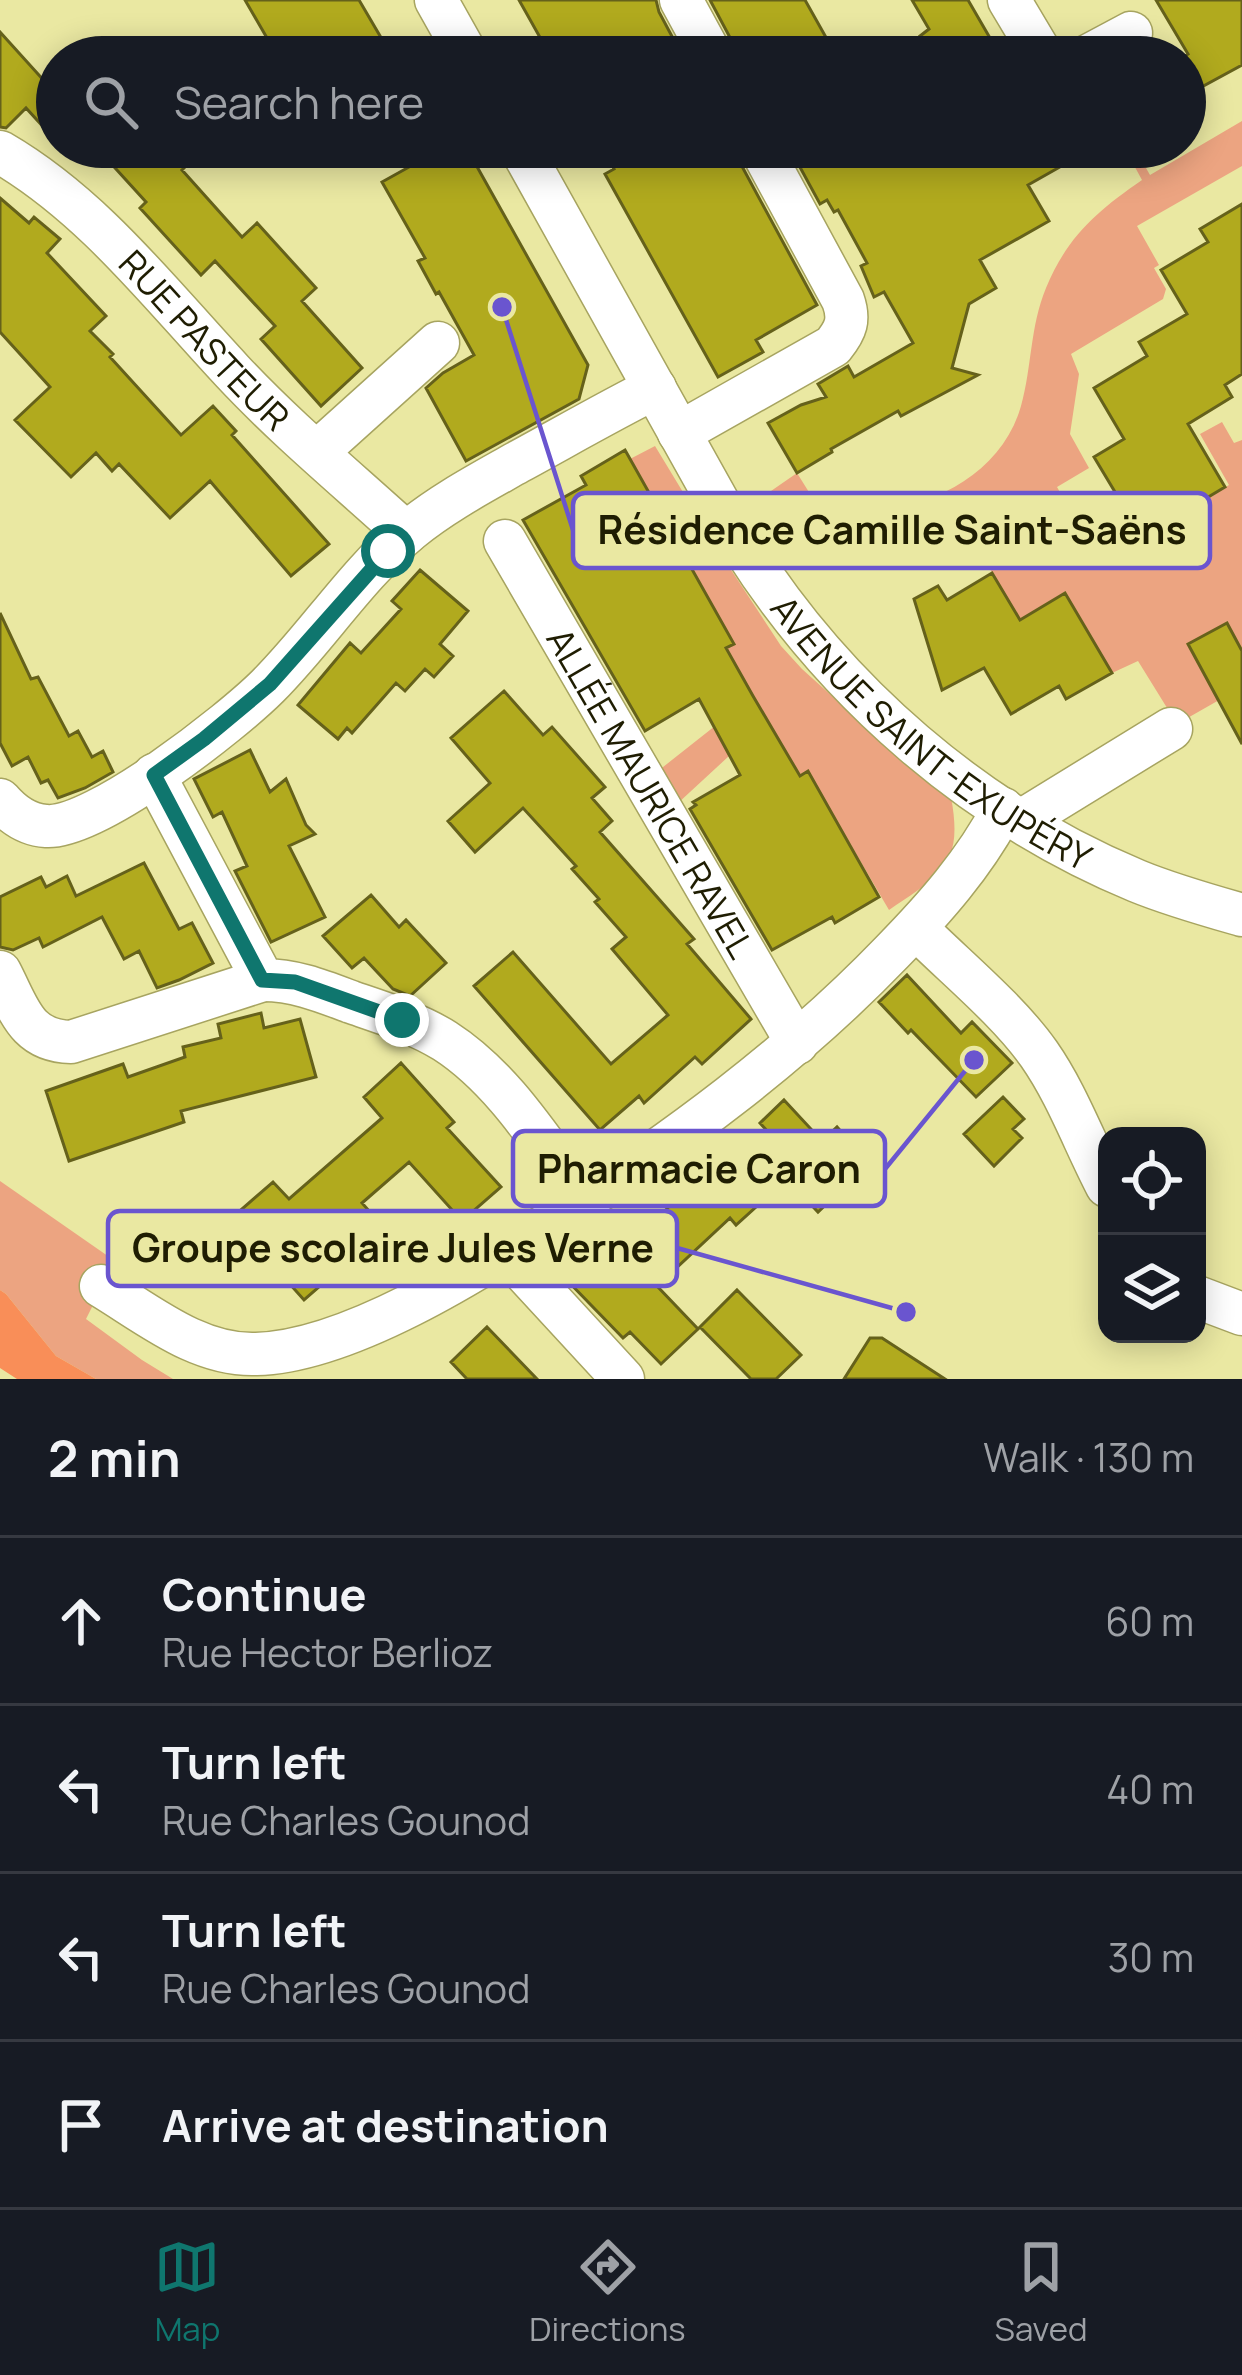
<!DOCTYPE html>
<html lang="en">
<head>
<meta charset="utf-8">
<style>
  :root { --surface:#171b24; --page:#242831; --text:#f1f3f6; --muted:#9ea1a6; --line:#363941; --accent:#0f766e }
  body { margin:0; font-family:Manrope,sans-serif; background:var(--page); color:var(--text) }
  .controls { position:absolute; right:36px; bottom:36px; display:grid; overflow:hidden; border-radius:24px; box-shadow:0 6px 30px #0003 }
  .controls button { width:108px; height:108px; display:grid; place-items:center; padding:0; border:0; border-bottom:3px solid var(--line); background:var(--surface); color:var(--text); font:60px sans-serif }
  .stop { position:absolute; width:36px; height:36px; margin:-27px; border:9px solid #0f766e; border-radius:50%; background:#fff }
  .stop.end { background:#0f766e; border-color:#fff; box-shadow:0 3px 12px #0008 }
  .list { margin:0; padding:0; list-style:none }
  h2 { display:flex; justify-content:space-between; align-items:center; height:156px; margin:0; padding:0 48px; font-size:51px }
  h2 small { font-size:39px; font-weight:400; color:var(--muted) }
  .list li { display:grid; grid-template-columns:78px 1fr auto; gap:36px; align-items:center; box-sizing:border-box; height:168px; padding:0 48px; border-top:3px solid var(--line) }
  .list b { display:block; font-size:45px; white-space:nowrap }
  .list p { margin:0; font-size:39px; white-space:nowrap; color:var(--muted) }
  .list em { font-size:39px; font-style:normal; color:var(--muted) }
  .icon { flex:none; width:66px; height:66px; fill:none; stroke:currentColor; stroke-width:2; stroke-linecap:round; stroke-linejoin:round }
  .map { position:relative; flex:none; width:1242px; height:1379px; overflow:hidden }
  .search { position:absolute; background:var(--surface); box-shadow:0 6px 30px #0003; left:36px; right:36px; top:36px; height:132px; display:flex; align-items:center; gap:30px; box-sizing:border-box; padding:0 42px; border-radius:66px; color:var(--muted); font-size:45px }
  .sheet { height:828px; background:var(--surface) }
  nav { display:flex; justify-content:space-around; align-items:center; box-sizing:border-box; height:168px; border-top:3px solid var(--line); background:var(--surface); font-size:33px; color:var(--muted) }
  nav a { display:grid; justify-items:center; gap:6px }
  nav .on { color:var(--accent) }
  .map>svg:first-child { display:block }
  .green { fill:#eca481 }
  .forest { fill:#f98e58 }
  .building { fill:#b1aa1e; stroke:#65611b; stroke-width:3 }
  .lines { fill:none; stroke-linecap:round; stroke-linejoin:round }
  .minor-casing { stroke:#a7a460; stroke-width:45 }
  .minor { stroke:#fff; stroke-width:42 }
  .route { stroke:#0f766e; stroke-width:15 }
  .labels { text-anchor:middle; dominant-baseline:central; stroke-width:9; stroke-linejoin:round; paint-order:stroke }
  .street-label { font-size:36px; fill:#1f1d02; stroke:#eae8a2 }
  .leader { fill:none; stroke:#6a55cf; stroke-width:4.5 }
  .callout-dot { fill:#6a55cf; stroke:#eae8a2; stroke-width:4.5 }
  .callout { fill:#eae8a2; stroke:#6a55cf; stroke-width:4.5 }
  .callout-label { font-size:39px; text-anchor:middle; font-weight:bold; fill:#1f1d02 }
</style>
</head>
<body>
<div class="map">
<svg width="1242" height="1379" viewBox="0 0 1242 1379">
  <rect width="100%" height="100%" fill="#eae8a2"/>
  <!-- green -->
  <path class="green" d="M1242,121V166L1137,226L1159,265L1154,268L1166,289L1163,299L1071,354L1079,374L1070,434L1089,468L1057,487L1099,561L1229,485L1200,434L1222,422L1234,443L1242,440V687L1177,724L1138,661L1112,673L1066,594L1020,620L964,525L925,540L856,542L794,538L771,491L797,473L817,505C831,507 848,511 863,511C929,511 1002,474 1021,406C1032,367 1030,326 1046,288C1067,237 1097,211 1142,180L1124,147H1134L1150,175Z
    M655,446L718,550L781,646L802,669L852,714L951,797C964,866 940,875 889,910L808,772L799,776L773,732L729,756L677,804L658,771L753,696L726,648L733,643L630,459Z
    M0,1181L115,1261L86,1319L142,1360L173,1379H96L56,1356L6,1294L0,1290Z"/>
  <!-- forest -->
  <path class="forest" d="M0,1290L6,1294L56,1356L96,1379H17L0,1368Z"/>
  <!-- building -->
  <path class="building" d="M245,0H359L383,41L355,57H278Z
    M519,0H656L659,12L683,57H551Z
    M710,0H805L837,57H737L734,45Z
    M912,0H968L1001,57H938L920,36L929,29Z
    M1156,0H1242V65L1185,96V56L1188,54Z
    M0,32L57,95V142L26,108L6,128L0,127Z
    M96,147H171L187,165L182,170L242,237L257,223L316,288L302,301L362,368L321,406L261,339L275,326L215,261L201,275L140,208L146,202Z
    M445,147H466L588,365L579,399L466,461L426,388L443,373L474,355L439,292L436,294L418,261L425,258L382,182Z
    M602,147H735L738,159L817,305L756,340L763,352L718,377L605,174L614,169Z
    M789,147H1095L1028,185L1049,221L980,260L996,288L969,304L952,368L978,375L901,416L898,411L831,449L832,452L797,473L768,423L801,405L826,397L818,384L848,366L854,377L913,343L884,292L874,297L861,266L867,263L838,210L834,212L827,200L820,204Z
    M0,198L29,223L34,217L60,239L47,253L106,316L90,331L113,354L110,357L181,435L213,406L236,431L232,435L329,544L291,576L210,481L170,518L119,464L112,471L96,453L71,477L15,420L50,387L0,332Z
    M1242,204V374L1225,385L1232,397L1188,424L1225,487L1138,539L1120,509L1124,507L1094,457L1124,439L1094,388L1147,356L1139,342L1187,314L1161,270L1208,242L1200,229Z
    M625,450L734,644L726,648L753,696L800,776L808,771L879,897L835,923L832,917L772,950L690,809L696,805L693,802L740,775L699,699L645,731L523,520L586,485L581,476Z
    M420,570L468,611L440,644L453,656L434,677L425,669L405,691L396,683L352,733L347,728L338,739L298,705L350,643L361,653L401,609L392,601Z
    M992,573L1020,620L1065,593L1112,673L1066,699L1059,686L1011,714L984,668L942,690L914,599L938,586L947,600Z
    M0,613L31,679L38,677L69,736L78,731L92,757L103,751L113,772L85,788L58,798L48,780L41,783L28,757L12,766L0,743Z
    M1227,623L1242,651V744L1188,644Z
    M504,691L543,735L552,727L605,787L592,798L612,821L600,832L694,939L687,944L751,1019L702,1064L695,1057L644,1103L639,1096L600,1130L474,986L513,952L611,1064L668,1015L612,949L626,937L595,902L599,899L572,869L576,866L523,808L475,852L448,821L490,783L451,738Z
    M250,750L270,792L286,779L306,825L315,834L289,846L325,917L271,942L235,871L247,866L222,812L213,817L194,779Z
    M144,863L179,929L192,923L213,963L179,980L157,988L139,951L124,959L102,917L43,947L39,938L13,950L0,947V897L41,877L46,887L67,876L76,896Z
    M371,895L399,927L406,920L446,963L410,996L393,989L364,958L352,968L323,936Z
    M907,975L961,1033L972,1022L1012,1063L976,1097L911,1030L908,1033L879,1002Z
    M261,1013L264,1028L300,1019L316,1077L181,1111L184,1122L69,1161L46,1091L123,1064L128,1077L185,1057L183,1047L221,1038L218,1024Z
    M401,1063L454,1122L447,1128L501,1187L462,1221L409,1162L362,1203L401,1247L375,1270L359,1252L304,1300L264,1255L250,1267L218,1230L273,1182L289,1199L382,1118L364,1097Z
    M1003,1097L1024,1119L1013,1129L1022,1138L994,1166L964,1134Z
    M784,1100L822,1141L837,1127L869,1163L818,1212L787,1179L736,1225L730,1218L657,1286L698,1329L661,1364L630,1332L623,1338L560,1273L597,1238L617,1258L694,1182L703,1190L768,1132L760,1123Z
    M737,1290L801,1355L776,1379H751L700,1327Z
    M487,1327L537,1379H467L451,1362Z
    M870,1338H882L945,1379H844Z"/>
  <g class="lines">
    <!-- minor casing -->
    <g class="minor-casing">
      <g id="minor">
        <path d="M436,0L468,57"/>
        <path d="M681,0L712,57"/>
        <path d="M1009,0L1043,57"/>
        <path d="M1086,57L1131,33"/>
        <path id="s1" d="M520,147L742,545C835,692 975,814 1137,881C1171,895 1207,905 1242,915"/>
        <path id="s2" d="M0,152C93,206 160,294 232,371C286,429 348,480 406,533"/>
        <path d="M679,433L833,346C846,330 850,320 843,300L760,147"/>
        <path d="M317,452L438,343"/>
        <path id="s3" d="M505,541L797,1043"/>
        <path d="M154,775L263,980C295,980 322,991 351,1002C383,1013 416,1023 445,1041C504,1079 544,1146 585,1200"/>
        <path d="M0,800C12,814 27,825 46,826C95,830 232,722 268,686C317,637 356,575 410,530C443,503 481,483 518,462C564,437 609,411 655,388"/>
        <path d="M1021,821L1171,729"/>
        <path d="M916,928C955,967 1008,1010 1039,1054C1067,1094 1084,1142 1107,1186"/>
        <path d="M0,972C19,1008 25,1041 71,1042L263,980"/>
        <path d="M506,1252L623,1379"/>
        <path d="M101,1286C149,1315 198,1356 256,1354C347,1352 476,1271 551,1222C673,1143 791,1057 892,952C934,909 975,863 1003,809"/>
        <path d="M1197,1297L1242,1314"/>
      </g>
    </g>
    <!-- minor -->
    <use href="#minor" class="minor"/>
  </g>
  <g class="lines">
    <!-- route -->
    <path class="route" d="M388,551L270,684L204,739L154,775L262,980L295,982L402,1020"/>
  </g>
  <g class="labels">
    <!-- street labels -->
    <g class="street-label">
      <text stroke="none"><textPath href="#s2" startOffset="279">RUE PASTEUR</textPath></text>
      <text stroke="none"><textPath href="#s1" startOffset="726">AVENUE SAINT-EXUPÉRY</textPath></text>
      <text stroke="none"><textPath href="#s3" startOffset="291">ALLÉE MAURICE RAVEL</textPath></text>
    </g>
  </g>
  <!-- callouts -->
  <path class="leader" d="M502 307L573 530M974 1060L885 1169M906 1312L677 1248"/>
  <g class="callout-dot">
    <circle cx="502" cy="307" r="12"/>
    <circle cx="974" cy="1060" r="12"/>
    <circle cx="906" cy="1312" r="12"/>
  </g>
  <g class="callout">
    <rect x="573" y="493" width="637" height="75" rx="12"/>
    <rect x="513" y="1131" width="372" height="75" rx="12"/>
    <rect x="108" y="1211" width="569" height="75" rx="12"/>
  </g>
  <g class="callout-label">
    <text x="892" y="544">Résidence Camille Saint-Saëns</text>
    <text x="699" y="1183">Pharmacie Caron</text>
    <text x="393" y="1262">Groupe scolaire Jules Verne</text>
  </g>
</svg>
<div class="controls">
<button><svg class="icon" aria-label="locate" viewBox="0 0 24 24"><circle cx="12" cy="12" r="6"/><path d="M12 2v4M12 18v4M2 12h4M18 12h4"/></svg></button>
<button><svg class="icon" aria-label="layers" viewBox="0 0 24 24"><path d="M12 4l9 5-9 5-9-5zM3 14l9 5 9-5"/></svg></button>
</div>
<div class="stop" style="left:388px;top:551px"></div>
<div class="stop end" style="left:402px;top:1020px"></div>
<div class="search"><svg class="icon" aria-label="search" viewBox="0 0 24 24"><circle cx="10" cy="10" r="6"/><path d="M15 15l6 6"/></svg>Search here</div>
</div>
<section class="sheet">
<h2>2 min<small>Walk · 130 m</small></h2>
<ul class="list">
<li><svg class="icon" aria-label="ahead" viewBox="0 0 24 24"><path d="M12 20V5M6 11l6-6 6 6"/></svg><div><b>Continue</b><p>Rue Hector Berlioz</p></div><em>60 m</em></li>
<li><svg class="icon" aria-label="left" viewBox="0 0 24 24"><path d="M17 20v-9H6M10 6l-5 5 5 5"/></svg><div><b>Turn left</b><p>Rue Charles Gounod</p></div><em>40 m</em></li>
<li><svg class="icon" aria-label="left" viewBox="0 0 24 24"><path d="M17 20v-9H6M10 6l-5 5 5 5"/></svg><div><b>Turn left</b><p>Rue Charles Gounod</p></div><em>30 m</em></li>
<li><svg class="icon" aria-label="arrive" viewBox="0 0 24 24"><path d="M6 21V4h12l-3 4 3 4H6"/></svg><div><b>Arrive at destination</b></div></li>
</ul>
</section>
<nav>
<a class="on"><svg class="icon" aria-label="map" viewBox="0 0 24 24"><path d="M3 6l6-2 6 2 6-2v14l-6 2-6-2-6 2zM9 4v14M15 6v14"/></svg>Map</a>
<a><svg class="icon" aria-label="directions" viewBox="0 0 24 24"><path d="M12 3l9 9-9 9-9-9zM9 14v-3h6M13 9l2 2-2 2"/></svg>Directions</a>
<a><svg class="icon" aria-label="saved" viewBox="0 0 24 24"><path d="M7 4h10v16l-5-4-5 4z"/></svg>Saved</a>
</nav>
</body>
</html>
